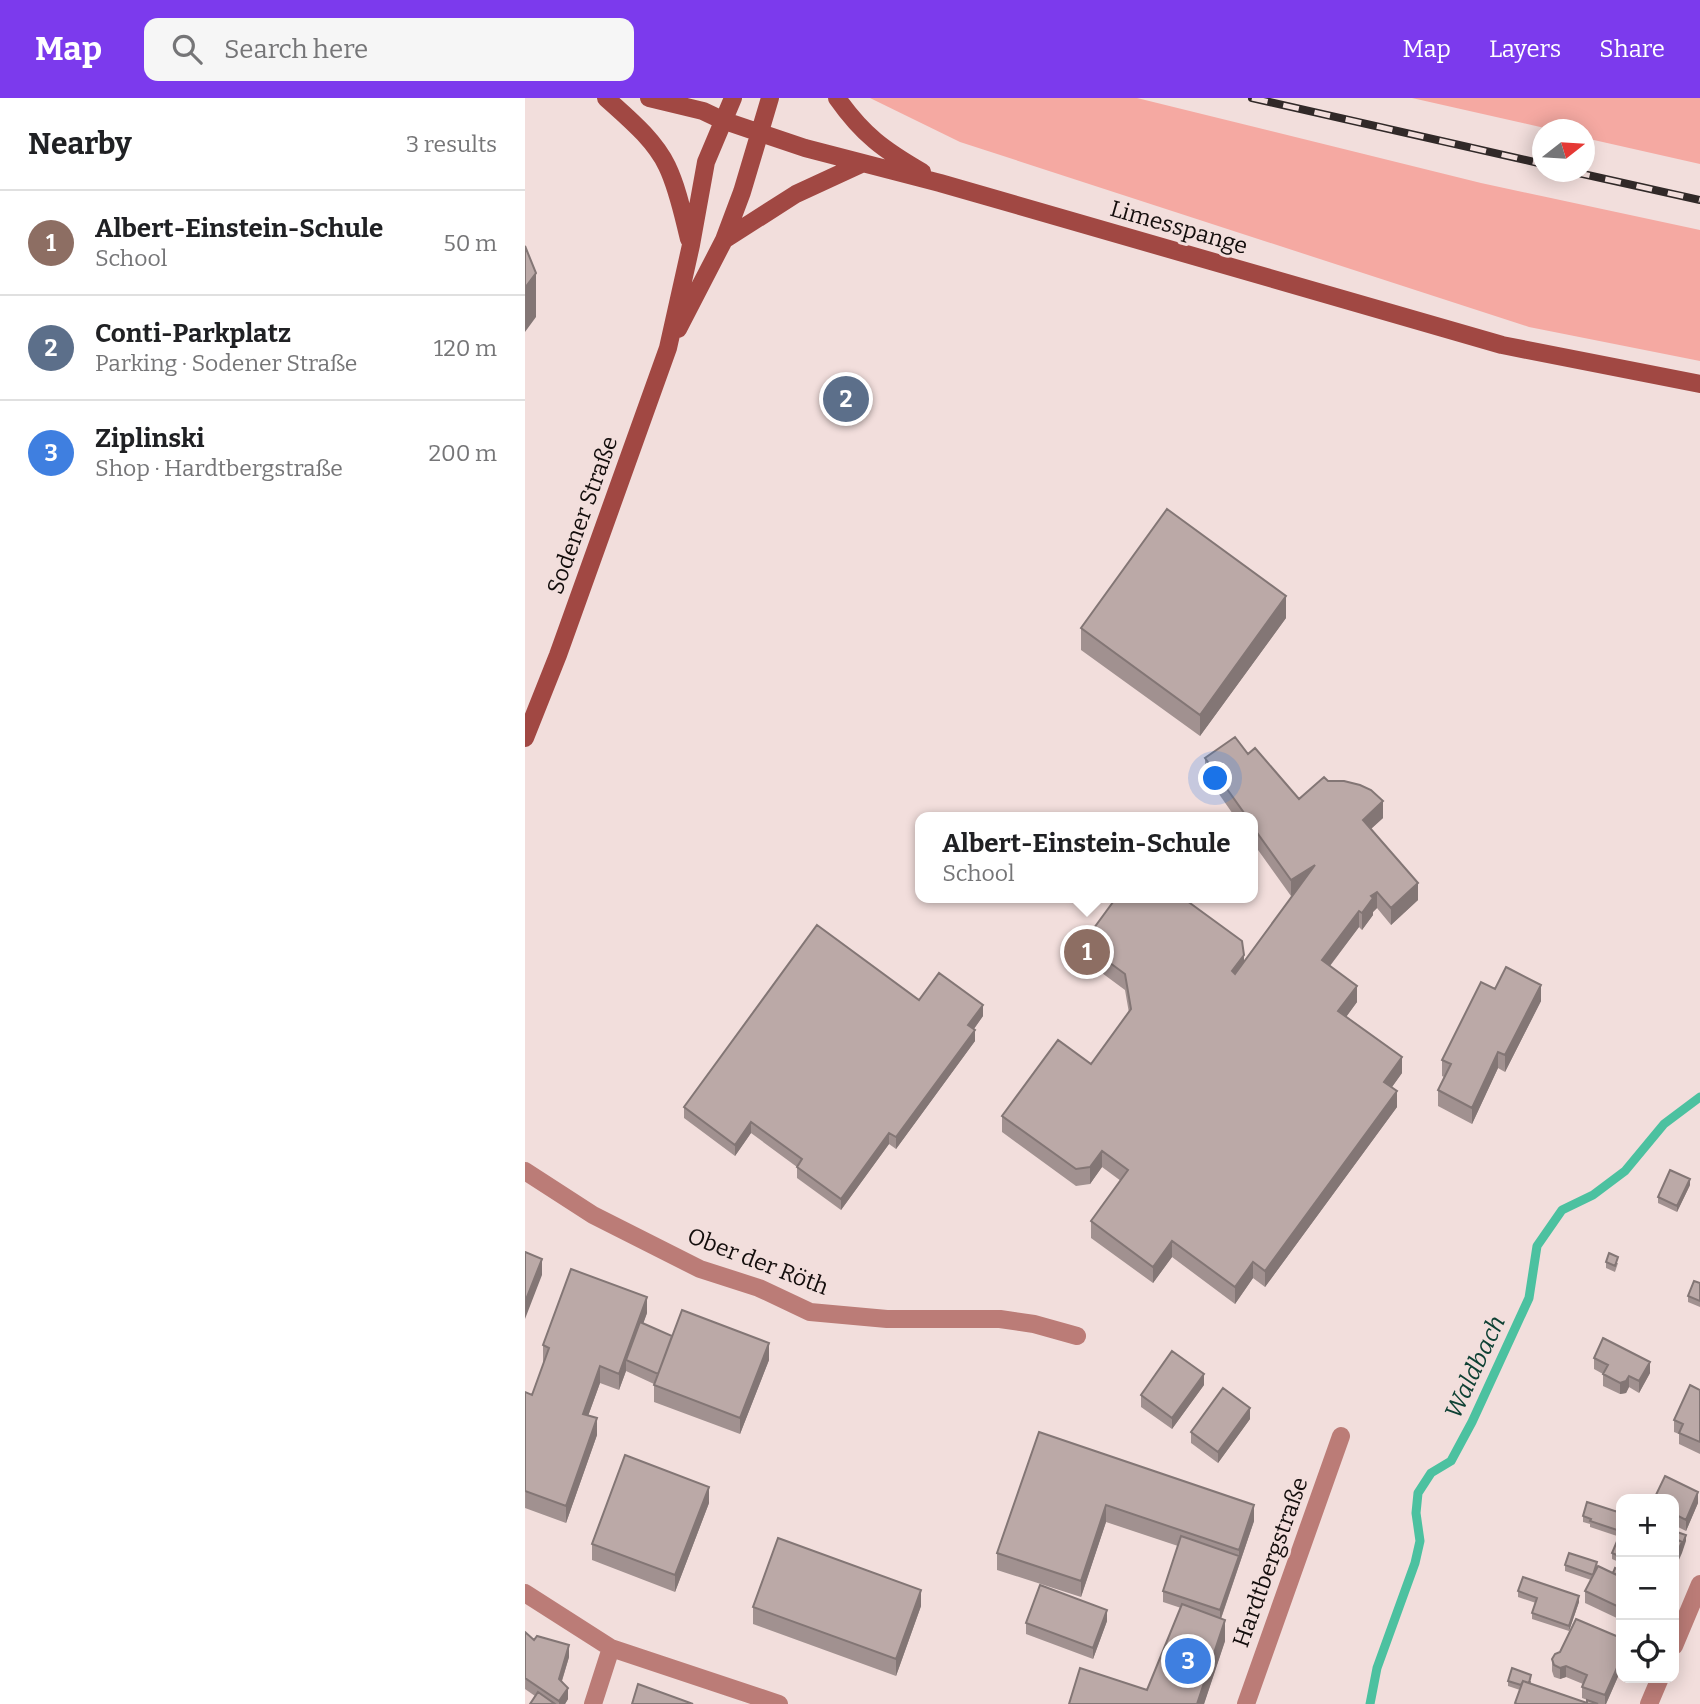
<!DOCTYPE html>
<html lang="en">
<head>
<meta charset="utf-8">
<style>
  :root { --surface:#fff; --page:#f6f6f6; --text:#202124; --muted:#757577; --line:#e0e0e0; --accent:#7c3aed }
  body { margin:0; font-family:Bitter,serif; background:var(--page); color:var(--text) }
  .controls { position:absolute; right:21px; bottom:21px; display:grid; overflow:hidden; border-radius:14px; box-shadow:0 4px 18px #0003 }
  .controls button { width:63px; height:63px; display:grid; place-items:center; padding:0; border:0; border-bottom:2px solid var(--line); background:var(--surface); color:var(--text); font:35px sans-serif }
  .compass { position:absolute; left:1007px; top:21px; width:63px; height:63px; border-radius:50%; background:var(--surface); box-shadow:0 4px 18px #0003; rotate:73deg }
  .you { position:absolute; left:691px; top:681px; width:24px; height:24px; margin:-18px; border:5px solid #fff; border-radius:50%; background:#1a73e8; box-shadow:0 0 0 10px #1a73e833 }
  .badge { display:grid; place-items:center; width:46px; height:46px; border-radius:50%; background:var(--accent); color:#fff; font-size:23px; font-weight:700 }
  .pin { position:absolute; translate:-50% -50%; border:4px solid #fff; box-shadow:0 2px 7px #0006 }
  .popup { position:absolute; left:390px; top:714px; width:343px; height:91px; box-sizing:border-box; display:grid; place-content:center; border-radius:14px; background:var(--surface); filter:drop-shadow(0 2px 5px #0005); font-size:23px; white-space:nowrap; color:var(--muted) }
  .popup b { font-size:26px; color:var(--text) }
  .popup::after { content:''; position:absolute; left:50%; top:100%; margin-left:-14px; border:14px solid transparent; border-top-color:var(--surface) }
  .list { margin:0; padding:0; list-style:none }
  h2 { display:flex; justify-content:space-between; align-items:center; height:91px; margin:0; padding:0 28px; font-size:30px }
  h2 small { font-size:23px; font-weight:400; color:var(--muted) }
  .list li { display:grid; grid-template-columns:46px 1fr auto; gap:21px; align-items:center; box-sizing:border-box; height:105px; padding:0 28px; border-top:2px solid var(--line) }
  .list b { display:block; font-size:26px; white-space:nowrap }
  .list p { margin:0; font-size:23px; white-space:nowrap; color:var(--muted) }
  .list em { font-size:23px; font-style:normal; color:var(--muted) }
  .icon { flex:none; width:38px; height:38px; fill:none; stroke:currentColor; stroke-width:2; stroke-linecap:round; stroke-linejoin:round }
  .map { position:relative; flex:none; width:1175px; height:1606px; overflow:hidden }
  header { display:flex; align-items:center; gap:42px; box-sizing:border-box; height:98px; padding:0 35px; background:var(--accent); color:#fff }
  header strong { font-size:33px }
  nav { display:flex; gap:38px; margin-inline-start:auto; font-size:24px }
  .search { width:490px; height:63px; background:var(--page); display:flex; align-items:center; gap:18px; box-sizing:border-box; padding:0 24px; border-radius:14px; color:var(--muted); font-size:26px }
  main { display:flex }
  aside { flex:1; background:var(--surface) }
  .map>svg:first-child { display:block }
  .green { fill:#f5a9a2 }
  .lines { fill:none; stroke-linecap:round; stroke-linejoin:round }
  .stream { stroke:#4cc1a0; stroke-width:9 }
  .street { stroke:#bb7c77; stroke-width:18 }
  .secondary { stroke:#a14843; stroke-width:18 }
  .rail-casing { stroke:#312928; stroke-width:8 }
  .rail { stroke:#f2dedc; stroke-width:5; stroke-dasharray:16; stroke-linecap:butt }
  .wall { fill:#a19190 }
  .shaded-wall { fill:#837675 }
  .building { fill:#bba9a7; stroke:#837675; stroke-width:2 }
  .labels { text-anchor:middle; dominant-baseline:central; stroke-width:6; stroke-linejoin:round; paint-order:stroke }
  .street-label { font-size:23px; fill:#130d0c; stroke:#f2dedc }
  .water-label { font-size:24px; font-style:italic; fill:#0e4134; stroke:#f2dedc }
</style>
</head>
<body>
<header>
<strong>Map</strong>
<div class="search"><svg class="icon" aria-label="search" viewBox="0 0 24 24"><circle cx="10" cy="10" r="6"/><path d="M15 15l6 6"/></svg>Search here</div>
<nav><a>Map</a><a>Layers</a><a>Share</a></nav>
</header>
<main>
<aside>
<h2>Nearby<small>3 results</small></h2>
<ul class="list">
<li><span class="badge" style="background:#8d6e63">1</span><div><b>Albert-Einstein-Schule</b><p>School</p></div><em>50 m</em></li>
<li><span class="badge" style="background:#5c6f8a">2</span><div><b>Conti-Parkplatz</b><p>Parking · Sodener Straße</p></div><em>120 m</em></li>
<li><span class="badge" style="background:#3f7fe0">3</span><div><b>Ziplinski</b><p>Shop · Hardtbergstraße</p></div><em>200 m</em></li>
</ul>
</aside>
<div class="map">
<svg width="1175" height="1606" viewBox="0 0 1175 1606">
  <rect width="100%" height="100%" fill="#f2dedc"/>
  <!-- green -->
  <path class="green" d="M345,0H612L956,85L1175,132V263L1004,229L435,44Z
    M887,0H1175V66L1060,40V32L1024,31Z"/>
  <g class="lines">
    <!-- stream -->
    <path class="stream" d="M845,1606L852,1570L890,1465L895,1443L891,1415L893,1395L906,1375L926,1363L947,1324L1004,1200L1012,1148L1037,1112L1068,1097L1100,1073L1139,1026L1175,999"/>
    <!-- street -->
    <path class="street" d="M0,1073L68,1117L175,1171L234,1190L285,1214L362,1221H475L509,1226L552,1238
      M0,1495L86,1550L254,1606
      M1149,1548L1175,1486
      M68,1606L86,1550
      M721,1606L816,1338
      M1124,1606L1135,1580"/>
    <!-- secondary -->
    <path class="secondary" d="M81,0C103,20 129,41 142,68C153,91 158,117 164,141
      M124,0L178,13L197,22L280,50L415,85L977,247L1175,286
      M312,0C338,37 359,52 397,74
      M199,142L271,96L336,66
      M153,231L199,142L217,94L245,0
      M0,640L33,557L143,250L166,147L181,64L208,0"/>
    <!-- rail casing -->
    <g class="rail-casing">
      <path id="rail" d="M727,0L1018,66
        M1049,74L1175,102"/>
    </g>
    <!-- rail -->
    <use href="#rail" class="rail"/>
  </g>
  <!-- wall -->
  <path class="wall" d="M761,520L675,638L556,552V530Z
    M723,656L774,701L803,683L858,720L846,731L893,802L866,827L852,810L848,814V817L837,832L834,829L805,868L832,904L821,919L877,975L867,989L872,1009L740,1189L728,1180L710,1206L647,1159L628,1185L566,1140V1123L596,1083L577,1069L565,1086L551,1088L477,1034V1018L566,966L604,915L600,892L558,861V845L719,863L768,797L766,798L728,745V719H710L680,676V660Z
    M970,891L1016,903L980,974L973,970L947,1026L913,1008V992L919,979L917,978V962Z
    M394,902L458,918L449,931L450,943L371,1051L364,1046L316,1112L272,1080V1069L226,1035L210,1058L159,1020V1009Z
    M1165,1087L1152,1114L1133,1105V1099Z
    M1081,1164L1093,1165L1090,1174L1081,1170Z
    M1175,1185V1209L1163,1204V1198Z
    M122,1215L118,1225L147,1238L244,1262L215,1336L129,1304V1286L101,1273L94,1292L75,1285L63,1318L72,1337L41,1425L0,1410V1294L7,1297L19,1264H18V1247Z
    M1069,1260L1125,1275L1114,1295L1104,1289L1101,1295L1095,1296L1078,1288V1276L1069,1271Z
    M679,1287L647,1331L616,1309V1297Z
    M1175,1292V1356L1154,1346V1336L1149,1334V1322Z
    M725,1321L693,1365L666,1345V1334Z
    M514,1334L729,1423L696,1521L700,1543L679,1606H544L622,1592L656,1510L638,1504V1493L653,1448L581,1424L556,1499L472,1472V1455Z
    M1149,1401L1173,1405L1161,1433L1149,1427Z
    M184,1405L150,1494L67,1462V1446Z
    M1096,1415V1426L1092,1438L1065,1429V1426L1058,1424V1418Z
    M1096,1434V1465L1087,1461V1455Z
    M1040,1467L1072,1469L1088,1475L1096,1473V1522L1060,1505V1493L1066,1482L1040,1473Z
    M993,1493L1054,1504L1044,1533L1007,1521V1515L1011,1505L993,1499Z
    M396,1508L371,1578L228,1526V1509Z
    M582,1523L568,1561L501,1536V1525Z
    M0,1534L9,1542L44,1559L37,1583L43,1601L40,1606H5L10,1598L0,1591Z
    M1096,1540V1575L1095,1574L1081,1606H1073L1057,1600V1589L1058,1586L1041,1579L1035,1581L1029,1579L1027,1573V1561Z
    M983,1583H1006V1586L1062,1605L1073,1606H990L995,1592L983,1588Z"/>
  <!-- shaded-wall -->
  <path class="shaded-wall" d="M11,175V219L0,234V190Z
    M761,498V520L675,638V617Z
    M858,703V720L838,738V722Z
    M790,767V784L766,798V782Z
    M893,785V802L866,827V810Z
    M852,794V810L848,814V817L837,832V815L846,798Z
    M834,813V829L797,878V862Z
    M719,857V874L707,890V873Z
    M1016,887V903L980,974V957Z
    M832,888V904L813,930V913Z
    M458,907V918L443,939V927Z
    M450,932V943L371,1051V1039Z
    M973,954V970L947,1026V1010Z
    M877,959V975L859,1000V984Z
    M872,993V1009L740,1189V1173Z
    M226,1024V1035L210,1058V1047Z
    M364,1035V1046L316,1112V1101Z
    M577,1053V1069L565,1086V1069Z
    M1165,1081V1087L1152,1114V1108Z
    M647,1143V1159L628,1185V1169Z
    M17,1161V1177L0,1221V1204Z
    M728,1164V1180L710,1206V1189Z
    M122,1199V1215L105,1263L101,1262V1273L94,1292V1276Z
    M244,1245V1262L215,1336V1320Z
    M1125,1264V1275L1114,1295V1283Z
    M75,1268V1285L58,1332V1316Z
    M679,1276V1287L647,1331V1320Z
    M1104,1278V1289L1101,1295L1095,1296V1285Z
    M725,1310V1321L693,1365V1354Z
    M72,1320V1337L41,1425V1408Z
    M184,1389V1405L150,1494V1477Z
    M1173,1394V1405L1161,1433V1422Z
    M581,1407V1424L556,1499V1483Z
    M729,1407V1423L695,1523V1512L714,1458V1452Z
    M1096,1420V1426L1092,1438V1432Z
    M1161,1437V1443L1157,1455L1149,1473V1461Z
    M396,1492V1508L371,1578V1561Z
    M1054,1498V1504L1044,1533V1528Z
    M582,1512V1523L568,1561V1550Z
    M700,1522V1543L679,1606H672Z
    M44,1547V1559L34,1592V1581Z
    M1095,1563V1574L1081,1606H1080V1597Z
    M1041,1568V1579L1035,1581V1570Z
    M43,1590V1601L40,1606H34V1603Z"/>
  <!-- building -->
  <path class="building" d="M0,148L11,175L0,190Z
    M642,411L761,498L675,617L556,530Z
    M710,639L723,656L730,650L774,701L799,679L803,683H819L835,687L846,692L858,703L838,722L893,785L866,810L852,794L846,798L848,800L837,815L834,813L797,862L832,888L813,913L877,959L859,984L872,993L740,1173L728,1164L710,1189L647,1143L628,1169L566,1123L603,1072L577,1053L565,1069L551,1071L477,1018L533,942L566,966L606,911L600,876L558,845L591,800H658L717,843L719,857L707,873L710,876L790,767L766,782L728,729V719H722L680,660Z
    M292,827L394,902L414,875L458,907L443,927L450,932L371,1039L364,1035L316,1101L272,1069L277,1061L226,1024L210,1047L159,1009Z
    M981,869L1016,887L980,957L973,954L947,1010L913,992L926,966L917,962L956,884L970,891Z
    M1145,1072L1165,1081L1152,1108L1133,1099Z
    M0,1154L17,1161L0,1204Z
    M1084,1155L1093,1159L1090,1168L1081,1164Z
    M46,1171L122,1199L94,1276L75,1268L58,1316L72,1320L41,1408L0,1393V1294L7,1297L24,1250L18,1247Z
    M1169,1183L1175,1185V1203L1163,1198Z
    M157,1212L244,1245L215,1320L129,1287Z
    M115,1224L147,1238L133,1276L101,1262Z
    M1078,1240L1125,1264L1114,1283L1104,1278L1101,1283L1095,1285L1078,1276L1083,1267L1069,1260Z
    M647,1253L679,1276L647,1320L616,1297Z
    M1165,1287L1175,1292V1344L1154,1335L1158,1326L1149,1322Z
    M698,1290L725,1310L693,1354L666,1334Z
    M514,1334L729,1407L714,1452L581,1407L556,1483L472,1455Z
    M100,1357L184,1389L150,1477L67,1446Z
    M1140,1378L1173,1394L1161,1422L1149,1416V1401H1129Z
    M1062,1404L1096,1415V1420L1092,1432L1065,1423L1066,1421L1058,1418Z
    M1149,1433L1161,1437L1157,1447V1444L1149,1440Z
    M1096,1434V1459L1087,1455Z
    M656,1438L714,1458L695,1512L638,1493Z
    M253,1440L396,1492L371,1561L228,1509Z
    M1149,1440L1157,1444L1149,1461Z
    M1044,1455L1072,1464L1068,1477L1040,1467Z
    M1073,1468L1096,1479V1510L1060,1493Z
    M1090,1470L1096,1473V1479L1088,1475Z
    M998,1479L1054,1498L1044,1528L1007,1515L1012,1500L993,1493Z
    M515,1487L582,1512L568,1550L501,1525Z
    M657,1506L700,1522L672,1606H544L555,1570L622,1592Z
    M1051,1521L1096,1540V1563H1095L1080,1597L1057,1589L1062,1577L1041,1568L1035,1570L1029,1567L1027,1561L1030,1556L1035,1554Z
    M0,1534L9,1542L12,1538L44,1547L34,1581L43,1590L34,1603L0,1580Z
    M987,1570L1006,1577L1004,1585L998,1583L996,1587L983,1583Z
    M998,1583L1062,1605V1602L1073,1606H992L990,1605Z
    M113,1586L168,1606H107Z
    M13,1594L30,1606H5Z"/>
  <g class="labels">
    <!-- street labels -->
    <g class="street-label">
      <text transform="translate(654 129) rotate(16)">Limesspange</text>
      <text transform="translate(57 417) rotate(-70)">Sodener Straße</text>
      <text transform="translate(233 1163) rotate(21)">Ober der Röth</text>
      <text transform="translate(745 1464) rotate(-70)">Hardtbergstraße</text>
    </g>
    <!-- water labels -->
    <g class="water-label">
      <text transform="translate(950 1269) rotate(-65)">Waldbach</text>
    </g>
  </g>
</svg>
<div class="controls">
<button>+</button>
<button>−</button>
<button><svg class="icon" aria-label="locate" viewBox="0 0 24 24"><circle cx="12" cy="12" r="6"/><path d="M12 2v4M12 18v4M2 12h4M18 12h4"/></svg></button>
</div>
<svg class="compass" viewBox="-18 -18 36 36"><path d="M0-13l5 13h-10z" fill="#e53935"/><path d="M0 13l5-13h-10z" fill="#757577"/></svg>
<div class="you"></div>
<div class="pin badge" style="left:562px;top:854px;background:#8d6e63">1</div>
<div class="popup"><b>Albert-Einstein-Schule</b>School</div>
<div class="pin badge" style="left:321px;top:301px;background:#5c6f8a">2</div>
<div class="pin badge" style="left:663px;top:1563px;background:#3f7fe0">3</div>
</div>
</main>
</body>
</html>
